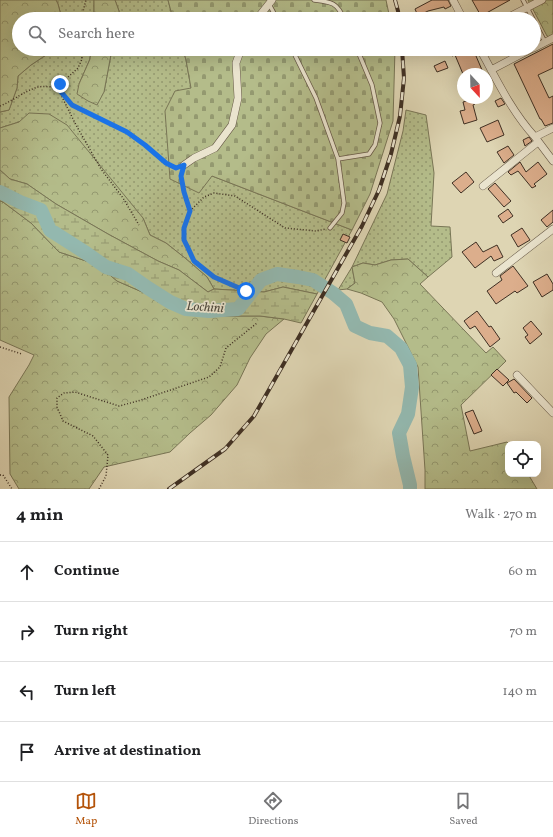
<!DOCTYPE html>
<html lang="en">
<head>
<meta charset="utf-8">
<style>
  :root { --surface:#fff; --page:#f2f2f2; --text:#202124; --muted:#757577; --line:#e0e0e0; --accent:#b45309 }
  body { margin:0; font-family:Vollkorn,serif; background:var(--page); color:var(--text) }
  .controls { position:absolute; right:12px; bottom:12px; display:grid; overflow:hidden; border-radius:8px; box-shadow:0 4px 16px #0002 }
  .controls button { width:36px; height:36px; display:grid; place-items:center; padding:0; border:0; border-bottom:1px solid var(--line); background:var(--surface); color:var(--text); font:20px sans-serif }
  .compass { position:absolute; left:457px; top:68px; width:36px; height:36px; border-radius:50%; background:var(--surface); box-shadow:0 4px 16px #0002; rotate:158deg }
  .stop { position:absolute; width:12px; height:12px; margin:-9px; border:3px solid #1a73e8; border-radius:50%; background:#fff }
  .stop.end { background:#1a73e8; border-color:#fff; box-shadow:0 1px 4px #0008 }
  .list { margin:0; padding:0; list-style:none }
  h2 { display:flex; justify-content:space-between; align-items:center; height:52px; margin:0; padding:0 16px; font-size:17px }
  h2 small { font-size:13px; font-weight:400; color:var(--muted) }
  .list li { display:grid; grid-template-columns:26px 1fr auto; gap:12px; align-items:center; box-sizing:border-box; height:60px; padding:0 16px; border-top:1px solid var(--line) }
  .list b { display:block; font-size:15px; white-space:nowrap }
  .list em { font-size:13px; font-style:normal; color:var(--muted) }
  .icon { flex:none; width:22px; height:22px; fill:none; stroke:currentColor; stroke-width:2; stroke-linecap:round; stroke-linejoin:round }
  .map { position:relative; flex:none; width:553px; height:489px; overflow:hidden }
  .search { position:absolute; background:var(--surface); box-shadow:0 4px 16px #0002; left:12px; right:12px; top:12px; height:44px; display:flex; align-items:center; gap:10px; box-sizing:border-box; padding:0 14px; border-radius:22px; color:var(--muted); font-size:15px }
  .sheet { height:292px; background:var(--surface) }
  nav { display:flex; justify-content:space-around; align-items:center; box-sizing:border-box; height:56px; border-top:1px solid var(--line); background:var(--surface); font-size:11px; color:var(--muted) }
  nav a { display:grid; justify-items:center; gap:2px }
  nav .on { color:var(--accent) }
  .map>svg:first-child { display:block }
  .grass { fill:url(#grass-dots); stroke:#797656 }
  .forest { fill:url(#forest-crowns); stroke:#797656 }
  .wetland { fill:url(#wetland-marsh); stroke:#797656 }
  .cemetery { fill:url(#cemetery-stones); stroke:#797656 }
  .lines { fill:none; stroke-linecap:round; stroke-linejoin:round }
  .river { stroke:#93b8af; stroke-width:14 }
  .building { fill:#dcae8c; stroke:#3e2f23 }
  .service-casing { stroke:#665847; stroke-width:5 }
  .minor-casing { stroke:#665847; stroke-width:8 }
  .path { stroke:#3e2f23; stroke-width:1.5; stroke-dasharray:1 2; stroke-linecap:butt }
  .service { stroke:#eae4ce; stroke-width:3.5 }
  .minor { stroke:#eae4ce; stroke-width:7 }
  .rail-casing { stroke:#3e2f23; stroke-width:4 }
  .rail { stroke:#eae4ce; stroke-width:2.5; stroke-dasharray:8; stroke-linecap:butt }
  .route { stroke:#1a73e8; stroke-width:5 }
  .labels { text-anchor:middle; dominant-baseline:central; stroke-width:3.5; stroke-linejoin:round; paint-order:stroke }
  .water-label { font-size:13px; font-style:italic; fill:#4f4a3f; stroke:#eae4ce }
</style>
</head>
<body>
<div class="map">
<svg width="553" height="489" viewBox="0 0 553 489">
  <defs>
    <pattern id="grass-dots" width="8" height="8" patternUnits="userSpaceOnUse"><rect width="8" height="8" fill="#b4bc8a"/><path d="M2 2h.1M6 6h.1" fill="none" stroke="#949970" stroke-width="1.8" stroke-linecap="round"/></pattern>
    <pattern id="forest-crowns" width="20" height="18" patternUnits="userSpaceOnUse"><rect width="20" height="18" fill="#b4bc8a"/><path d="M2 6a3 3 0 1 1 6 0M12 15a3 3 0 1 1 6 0" fill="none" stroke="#949970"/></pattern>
    <pattern id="wetland-marsh" width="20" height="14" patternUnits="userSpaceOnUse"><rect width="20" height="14" fill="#b4bc8a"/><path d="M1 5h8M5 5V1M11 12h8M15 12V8" fill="none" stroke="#949970"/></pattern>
    <pattern id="cemetery-stones" width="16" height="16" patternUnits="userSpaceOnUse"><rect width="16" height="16" fill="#b4bc8a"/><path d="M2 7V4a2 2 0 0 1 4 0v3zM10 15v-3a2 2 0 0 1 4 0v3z" fill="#949970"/></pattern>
  </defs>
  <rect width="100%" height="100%" fill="#ded5b3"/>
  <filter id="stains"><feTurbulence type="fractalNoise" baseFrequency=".005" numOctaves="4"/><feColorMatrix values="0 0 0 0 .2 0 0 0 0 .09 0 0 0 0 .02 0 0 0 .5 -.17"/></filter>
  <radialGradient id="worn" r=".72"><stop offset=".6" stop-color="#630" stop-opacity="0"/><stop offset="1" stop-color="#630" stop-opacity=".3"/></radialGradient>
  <!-- grass -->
  <path class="grass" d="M56,0H94V19H62L58,4Z
    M115,0H168L173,19H119V11Z
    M55,49H91L90,59L79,84L104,92L112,49H183L186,60L191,88L212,176L352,230L317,294L283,287L264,292L214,289L207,277L185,258L166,243L150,235L143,218L19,122L0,128V112L9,110L17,88L18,76L31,65Z
    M406,110L426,115L434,173L431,226L450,227L452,257L428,277L408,259L391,260L375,265L363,263L352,267L355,283L347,289L338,290L352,267L387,194L403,131Z"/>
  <!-- forest -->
  <path class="forest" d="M0,0H56L58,4L62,19H19V49H55L31,65L18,76L17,88L9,110L0,112Z
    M94,0H115L119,11V19H94Z
    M528,0H553V36L550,37L547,36Z
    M91,49H112L104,92L97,105L88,101L77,94L79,84L90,59Z
    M29,113L49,114L67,125L143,218L150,235L166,243L185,258L207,277L214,289L208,292L179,270L158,261L108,234L56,204L27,184L10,179L0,170V128L19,122Z
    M0,201L3,202L31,223L59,252L98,265L117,281L165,302L185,313L212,316H260L284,319L266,334L250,358L237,385L211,415L190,433L170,452L104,467L89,489H19L10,474L9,397L29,365L34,355L0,340Z
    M408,259L428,277L420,284L486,353L493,347L506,361L461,405L470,451L507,442L509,444H508V474H528L537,489H425V470L418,367L394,319L382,302L361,293L347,289L355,283L352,267L363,263L375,265L391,260Z"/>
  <!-- wetland -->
  <path class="wetland" d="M0,170L10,179L27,184L56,204L108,234L158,261L179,270L208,292L214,289L264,292L283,287L317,294L301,323L284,319L260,316H212L185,313L165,302L117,281L98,265L59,252L31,223L3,202L0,201Z"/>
  <!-- cemetery -->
  <path class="cemetery" d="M168,0H386L390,19H173Z
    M183,49H395L393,121L370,194L352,230L212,176L199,193L170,179L165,111L175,91L191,88L186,60Z"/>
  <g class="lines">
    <!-- river -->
    <path class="river" d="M0,192L20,202L41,210L50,230L86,253L106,267L128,274L148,288L170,302L186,309L209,311L238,309L261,280L277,274L298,277L313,280L333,293L346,304L355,326L370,333L387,336L401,348L410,365L412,387L408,414L399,433L403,456L410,485V489"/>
  </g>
  <!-- building -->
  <path class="building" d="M432,0H448L451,6L445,9L444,7L428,11L418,16L415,9Z
    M472,0H510L481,16Z
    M553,44V68L538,75L549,98L553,96V123L545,126L541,119H540L514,64Z
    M449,49H473L482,70L472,74H463L455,55L452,56Z
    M445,61L448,68L437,72L434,66Z
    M501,98L505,104L498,107L495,101Z
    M474,99L475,104L473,105L477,120L464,124L460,111L465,110L463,102Z
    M498,120L504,135L487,142L480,128Z
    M529,137L532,141L525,146L523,140Z
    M508,146L514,155L504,163L497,152Z
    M520,162L526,172L538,162L547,174L534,184L536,186L532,188L518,171L511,175L508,172Z
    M466,172L474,182L461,193L452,183Z
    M495,183L511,201L504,207L488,189Z
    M508,209L513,216L503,223L498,216Z
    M553,210V222L547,227L541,220Z
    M522,228L530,240L518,247L511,235Z
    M343,234L350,237L347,243L340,240Z
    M476,242L483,252L497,245L503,257L494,261L491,256L475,268L462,252Z
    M513,266L528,286L517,293L515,291L496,304L487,291L502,280L500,276Z
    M547,274L553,284V290L542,297L533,282Z
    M477,311L489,327L491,326L500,339L490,347L475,326L470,329L464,321Z
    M531,321L542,334L530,344L525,337L528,335L523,328Z
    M497,369L509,380L503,386L491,375Z
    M514,379L532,398L527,403L516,392L514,393L507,383Z
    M473,410L482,431L474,434L465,413Z"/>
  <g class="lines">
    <!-- service casing -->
    <g class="service-casing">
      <path id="service" d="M314,0C331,2 337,2 344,19
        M523,0L533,19
        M269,4L277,19
        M534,21L545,42
        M292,49L316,98L338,159L344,203L342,213L330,228
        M338,159L369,154L375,145L380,123L372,85L357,49"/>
    </g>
    <!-- minor casing -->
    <g class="minor-casing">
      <path id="minor" d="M453,0L463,19
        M257,19L272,0
        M505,19L542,0
        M534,48L553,38
        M480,49C496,79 512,112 535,137
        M491,70L531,49
        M553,128L535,137L553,161
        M184,165L194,158L215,148L232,125L238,98L236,63L241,49
        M483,186L538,142
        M496,273L553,229
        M517,375L553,413"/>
    </g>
    <!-- path -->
    <path class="path" d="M81,19L86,0
      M57,87L78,68L82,59L81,49
      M60,90L72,105L127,132L145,145L166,163L176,168L178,167
      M0,106C13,101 24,91 38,87C43,86 51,87 57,87L76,125L101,169L123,198L139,225
      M182,173L181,176L184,192L190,211L184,229V240L194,261L214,277L245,291
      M190,211L204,197L214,193L235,196L285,228L316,231L326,229
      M0,347L22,354
      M0,475H3L12,489
      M99,489L106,476L108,455L93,436L63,421L57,407V398L64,393L75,392L119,406L138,401L209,377L220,367L226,348L257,323"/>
    <!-- service -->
    <use href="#service" class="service"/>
    <!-- minor -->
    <use href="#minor" class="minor"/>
    <!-- rail casing -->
    <g class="rail-casing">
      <path id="rail" d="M395,0L398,11L399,19
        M169,489L225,449L254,416L362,226L379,190L391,154L400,116L404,78L402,49"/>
    </g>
    <!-- rail -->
    <use href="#rail" class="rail"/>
  </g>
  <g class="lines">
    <!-- route -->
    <path class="route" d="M60,84L57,87L72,105L127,132L145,145L166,163L176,168L184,165L181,176L184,192L190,211L184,228V240L188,248L194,261L214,277L246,291"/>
  </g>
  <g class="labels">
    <!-- water labels -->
    <g class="water-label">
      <text transform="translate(205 308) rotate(4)">Lochini</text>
    </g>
  </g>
  <rect width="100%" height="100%" filter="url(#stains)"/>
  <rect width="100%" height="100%" fill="url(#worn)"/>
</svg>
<div class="controls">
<button><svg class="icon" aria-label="locate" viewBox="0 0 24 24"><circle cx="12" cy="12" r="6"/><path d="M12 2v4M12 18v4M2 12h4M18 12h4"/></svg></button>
</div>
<svg class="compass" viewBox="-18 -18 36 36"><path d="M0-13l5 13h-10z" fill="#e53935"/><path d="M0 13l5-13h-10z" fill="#757577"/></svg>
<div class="stop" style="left:246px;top:291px"></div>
<div class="stop end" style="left:60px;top:84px"></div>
<div class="search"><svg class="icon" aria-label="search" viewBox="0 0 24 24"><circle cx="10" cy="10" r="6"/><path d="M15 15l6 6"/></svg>Search here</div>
</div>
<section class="sheet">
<h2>4 min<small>Walk · 270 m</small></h2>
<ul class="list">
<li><svg class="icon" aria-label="ahead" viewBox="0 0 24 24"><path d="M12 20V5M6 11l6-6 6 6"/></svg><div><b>Continue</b></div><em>60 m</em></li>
<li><svg class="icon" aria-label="right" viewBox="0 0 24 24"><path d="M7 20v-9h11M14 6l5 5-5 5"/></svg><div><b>Turn right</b></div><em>70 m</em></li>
<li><svg class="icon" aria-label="left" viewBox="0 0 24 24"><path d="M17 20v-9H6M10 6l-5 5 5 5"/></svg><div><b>Turn left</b></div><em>140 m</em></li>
<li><svg class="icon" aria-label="arrive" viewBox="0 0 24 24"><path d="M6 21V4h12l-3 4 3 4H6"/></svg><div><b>Arrive at destination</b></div></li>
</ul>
</section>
<nav>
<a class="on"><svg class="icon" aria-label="map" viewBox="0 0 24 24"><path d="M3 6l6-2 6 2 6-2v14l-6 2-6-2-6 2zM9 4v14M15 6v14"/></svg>Map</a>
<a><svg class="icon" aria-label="directions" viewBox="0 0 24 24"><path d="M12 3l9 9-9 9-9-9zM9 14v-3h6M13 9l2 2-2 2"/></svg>Directions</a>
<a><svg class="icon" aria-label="saved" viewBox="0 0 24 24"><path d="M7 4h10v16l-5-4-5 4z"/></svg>Saved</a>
</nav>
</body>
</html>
